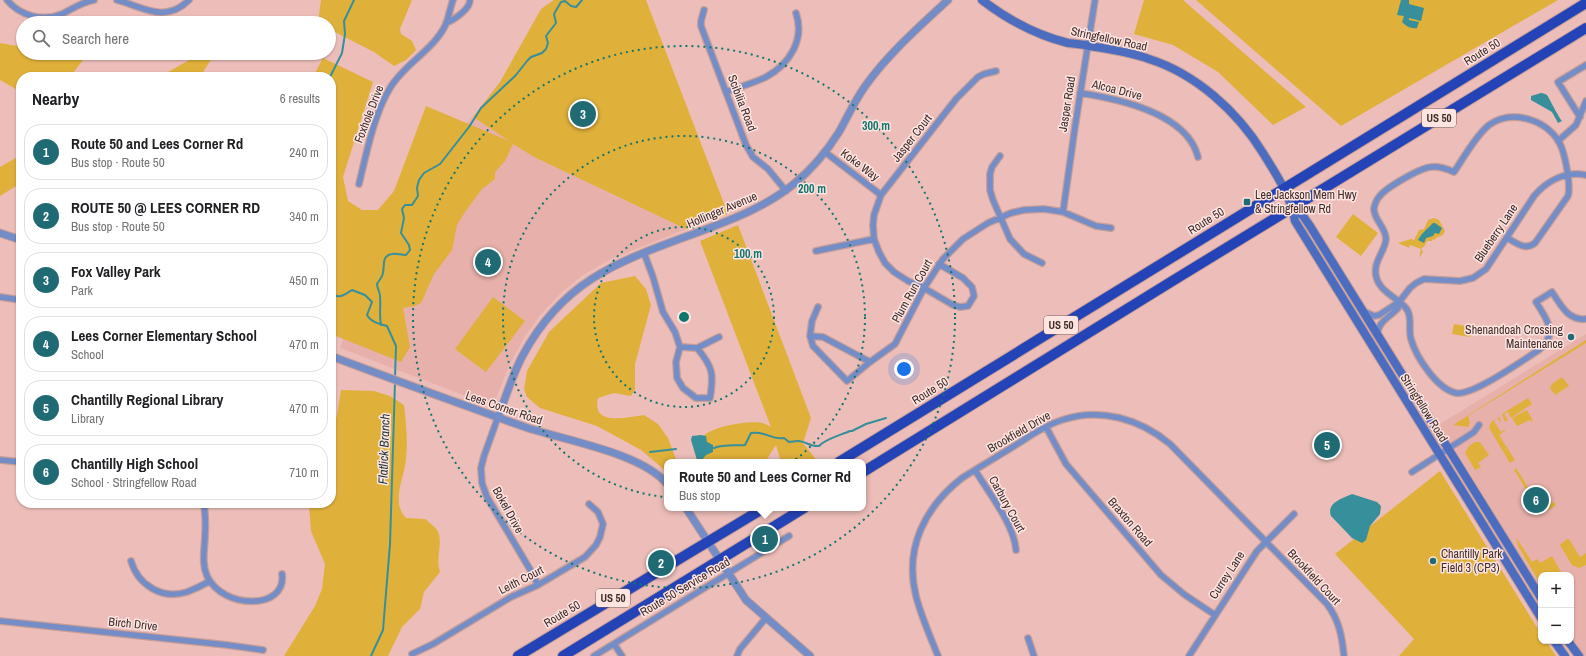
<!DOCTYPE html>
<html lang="en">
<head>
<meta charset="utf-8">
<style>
  :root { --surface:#fff; --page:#f2f2f2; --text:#202124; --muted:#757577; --line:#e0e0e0; --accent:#1f6a73 }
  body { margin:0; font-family:"Archivo Narrow",sans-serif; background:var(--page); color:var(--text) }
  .controls { position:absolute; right:12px; bottom:12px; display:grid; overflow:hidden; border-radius:8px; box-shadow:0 1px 3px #0004 }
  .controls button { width:36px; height:36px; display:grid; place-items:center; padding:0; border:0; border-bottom:1px solid var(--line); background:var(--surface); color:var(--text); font:20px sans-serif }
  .you { position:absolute; left:904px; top:369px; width:14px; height:14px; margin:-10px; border:3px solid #fff; border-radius:50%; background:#1a73e8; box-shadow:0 0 0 6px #1a73e833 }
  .badge { display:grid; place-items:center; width:26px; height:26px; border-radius:50%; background:var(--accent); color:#fff; font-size:13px; font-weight:700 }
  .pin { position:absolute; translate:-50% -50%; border:2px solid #fff; box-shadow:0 1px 4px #0006 }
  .popup { position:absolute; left:664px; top:459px; width:202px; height:52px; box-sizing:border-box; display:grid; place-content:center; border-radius:8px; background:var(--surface); filter:drop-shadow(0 1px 3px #0005); font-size:13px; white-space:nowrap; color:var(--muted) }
  .popup b { font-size:15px; color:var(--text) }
  .popup::after { content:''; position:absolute; left:50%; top:100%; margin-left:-8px; border:8px solid transparent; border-top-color:var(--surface) }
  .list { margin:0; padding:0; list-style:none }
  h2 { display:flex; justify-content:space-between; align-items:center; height:52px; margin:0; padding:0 16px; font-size:17px }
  h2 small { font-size:13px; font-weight:400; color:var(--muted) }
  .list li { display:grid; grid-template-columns:26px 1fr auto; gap:12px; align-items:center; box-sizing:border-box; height:56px; margin:0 8px 8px; padding:0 8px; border:1px solid var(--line); border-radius:16px }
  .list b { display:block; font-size:15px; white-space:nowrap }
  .list p { margin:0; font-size:13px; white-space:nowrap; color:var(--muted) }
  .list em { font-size:13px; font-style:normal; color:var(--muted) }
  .icon { flex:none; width:22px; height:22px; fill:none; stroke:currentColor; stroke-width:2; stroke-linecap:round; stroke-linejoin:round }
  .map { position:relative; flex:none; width:1586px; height:656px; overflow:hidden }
  .search { position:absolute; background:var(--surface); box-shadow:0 1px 3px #0004; left:16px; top:16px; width:320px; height:44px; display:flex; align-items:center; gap:10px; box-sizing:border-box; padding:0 14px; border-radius:22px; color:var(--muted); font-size:15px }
  .panel { position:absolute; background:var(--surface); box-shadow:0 1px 3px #0004; left:16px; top:72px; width:320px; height:436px; border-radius:16px }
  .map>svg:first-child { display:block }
  .built { fill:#e7b0aa }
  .green { fill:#dfb03a }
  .water { fill:#368f9a }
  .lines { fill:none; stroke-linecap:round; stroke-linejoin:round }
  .stream { stroke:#368f9a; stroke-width:2 }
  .minor-casing { stroke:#c69e99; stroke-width:8 }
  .tertiary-casing { stroke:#c69e99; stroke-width:9 }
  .secondary-casing { stroke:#c69e99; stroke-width:10 }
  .trunk-casing { stroke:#c69e99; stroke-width:12 }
  .minor { stroke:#758dc6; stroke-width:5.5 }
  .tertiary { stroke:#758dc6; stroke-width:7 }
  .secondary { stroke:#4c6cc0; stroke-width:8 }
  .trunk { stroke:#2443b7; stroke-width:10 }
  .ring { fill:none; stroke:#0f766e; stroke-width:2; stroke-dasharray:2 4 }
  .poi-dot { fill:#1f6a73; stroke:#fee5e2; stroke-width:1.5 }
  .labels { text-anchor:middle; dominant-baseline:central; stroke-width:3; stroke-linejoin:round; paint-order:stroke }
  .shield { fill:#fee5e2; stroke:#776360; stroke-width:1 }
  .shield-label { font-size:11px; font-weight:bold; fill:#3d2b28 }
  .street-label { font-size:12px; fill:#3d2b28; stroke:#fee5e2 }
  .poi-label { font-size:12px; fill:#3d2b28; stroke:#fee5e2; text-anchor:start }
  .water-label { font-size:13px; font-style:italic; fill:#173336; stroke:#fee5e2 }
  .centre { fill:#0f766e; stroke:#fee5e2; stroke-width:2 }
  .ring-label { font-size:12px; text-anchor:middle; font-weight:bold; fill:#0f766e; stroke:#fee5e2; stroke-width:3; stroke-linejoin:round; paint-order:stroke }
</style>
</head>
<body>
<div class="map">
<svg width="1586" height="656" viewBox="0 0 1586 656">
  <rect width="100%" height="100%" fill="#edbeb9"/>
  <!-- built -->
  <path class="built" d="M472,117L534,157L686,229L611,259L583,275L562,292L540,315L524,338L510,364L496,398L492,403L487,404L340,348L382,222L445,153Z
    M1586,334V656H1582L1571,640V575H1541V590L1440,424Z"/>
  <!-- green -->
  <path class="green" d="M321,0H412L400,29L401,34L412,41L416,50L406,60L394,66L374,52L329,29V23H318Z
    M554,0H646L728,214L686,229L534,157L513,144L505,161L495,172V179L482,189L465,212L457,225L452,250L434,274L421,303L415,306L403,308L410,347L401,362L331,334V77H313L323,58L373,82L343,177L348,201L362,210H378L394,191L426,106L509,141L473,117L500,82L541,9Z
    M1144,0H1183L1306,107L1273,125L1218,72L1173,45L1134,34Z
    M1196,0H1558L1341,126Z
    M0,43L23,47V53H82L83,60L70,77H21V92L0,80Z
    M202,53H215L200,77H159Z
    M21,155V183L0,196V167Z
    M1353,214L1378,233L1361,256L1336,237Z
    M1434,218L1439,220L1445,231L1443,235L1436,238L1435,240L1433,239L1432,241H1427L1424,247L1421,248L1423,252L1419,258L1421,249L1410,245L1409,248L1398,243L1411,239L1414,240L1419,230L1424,229L1428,220Z
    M738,225L811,418L803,443L818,462H781L776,445L765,462H697C703,455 697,444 704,436C712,426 751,420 763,423C766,424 769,426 771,427L700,241Z
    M635,276L646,289L651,305L635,364V389L631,396L614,393L598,398C591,427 627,417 644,415L658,424L668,438L677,462H667V472L641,450L597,426L540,408L527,397L524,389L527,371L549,332L601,283Z
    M493,297L525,321L486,372L455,349Z
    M1454,324L1472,327L1470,337L1452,334Z
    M1586,340V343L1468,416L1470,423L1469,424V427L1453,425Z
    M1562,377L1569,386L1555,395L1550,388L1552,384Z
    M341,390L374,391L390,396L404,405C406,422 408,441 406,458C405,478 390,501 406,518L425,519C429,522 434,526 437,530C444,541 435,557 440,572L424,592L420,609L402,627L388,656H284L315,606L322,589L325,564L311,531L309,505L310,503H331V436L337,415Z
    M1528,398L1532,404L1511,418L1508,412L1504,414L1508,420L1505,422L1502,414Z
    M1527,410L1533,421L1532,422L1530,420L1517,426L1512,418Z
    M1499,417L1501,421L1500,422L1497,418L1494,421L1501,432L1505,430V431L1499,435L1515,460L1510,463L1489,428L1491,422Z
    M1475,442H1480L1489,455L1478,463L1481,467L1475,470L1465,453L1469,446Z
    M1516,468L1535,498L1555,503L1556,505L1549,510L1547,506L1540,505L1537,507L1514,470Z
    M1440,471L1541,634V641H1546L1556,656H1399L1414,639L1335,554Z
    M1516,537L1532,562L1537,559L1540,563L1552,556L1561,572L1562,575H1541V585L1518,546Z
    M1567,539H1569L1580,557L1586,553V565L1579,568L1572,565L1560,545Z"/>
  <!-- water -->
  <path class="water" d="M1401,0H1409V4L1424,8L1421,21L1409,18V20L1419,22L1417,28C1411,29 1406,26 1402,22L1404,16L1397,15Z
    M1541,93C1543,93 1545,94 1547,95C1548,96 1559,118 1562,121L1558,123L1552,112L1531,100V96Z
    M1433,223H1435L1442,228L1439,234L1435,233L1433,236L1426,238L1424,243L1418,240C1421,234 1428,228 1433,223Z
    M701,435L706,436L707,442L713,445V452L706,455L700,462L697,460L691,440L692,436Z
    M1352,494L1377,502L1381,506L1380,514L1370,526L1366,540L1362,543L1352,538L1331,516C1326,503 1343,498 1352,494Z"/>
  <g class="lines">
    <!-- stream -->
    <path class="stream" d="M330,77L342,53L345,34L344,21L354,0
      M331,294C340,299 344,295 352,290L365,295L372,302L367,315C371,322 379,324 387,326L396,346L395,378
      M381,325C379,315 381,306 380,296C380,292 377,288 377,284C379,280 383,277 383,272C385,265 381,256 392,254C396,253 401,255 406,255L410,250L409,245L401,233L404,218L402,209L405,205H412L418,196L417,188L419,180L424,173L440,164L469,127L481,108L516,75L527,61L531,57L542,53L546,49L548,43L546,36L556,23L554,14L561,2L565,1L571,6L576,7L582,0
      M798,441C805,441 811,447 819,446C825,439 841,435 850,431H852L866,424L886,418
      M714,448C723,444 734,446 745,445L751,433C767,431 770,440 784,438L789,442L797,441
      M650,452L676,449
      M371,656L383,630L390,544L395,382"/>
    <!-- minor casing -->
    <g class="minor-casing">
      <path id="minor" d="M7,0C20,16 43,22 62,14C72,9 82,2 94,0
        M117,0C143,7 165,24 189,0
        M704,10L701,21V26L746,145L753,157L768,169L786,191
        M446,23C454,20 470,9 470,0
        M726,92C739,87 754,83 766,77C790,64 805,39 796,13
        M1080,93C1119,99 1187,113 1198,157
        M1580,117L1558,82L1586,65
        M1558,141L1576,125L1586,101
        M825,152L881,195
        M1000,156L992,167L990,174V190L993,200L1010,239L1024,254L1042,263
        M359,184C366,155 374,114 390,88C404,64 434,50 446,24C449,16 450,8 453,0
        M1063,212L1075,127L1095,0
        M1507,238C1517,243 1525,251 1535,243L1568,196C1571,185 1565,152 1559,142C1545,119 1512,109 1489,125C1476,135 1463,159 1454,172C1447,169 1439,166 1431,167C1420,168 1385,188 1379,197C1376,200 1375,204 1374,208C1373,219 1386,227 1386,239C1385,252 1373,261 1376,276C1379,291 1396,297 1405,307C1413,315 1408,329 1411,339C1416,357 1437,389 1456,393C1473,396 1523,360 1539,350C1559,333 1547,320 1536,302L1552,292C1561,305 1568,321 1586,319
        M816,251L874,239
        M644,253L653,277L663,312L675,332L680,347L676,362L677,378L683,388L696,398H710C714,374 713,367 697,348L680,347
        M939,264L963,278L972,287L974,296L968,306L960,307L953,305L924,288L908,281L894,272L885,263L879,252L874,239L873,225L874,215L881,195L956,99L978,77L984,74L996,71
        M0,297L21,300
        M1365,312L1374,316L1379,315L1399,302L1410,288L1416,283L1424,279L1460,281L1473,278L1486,269L1534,196C1547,181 1565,171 1586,175
        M1378,335C1376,323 1391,316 1398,308L1399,302
        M810,336L812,321L818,307
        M697,348L719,337
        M870,362L847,381L813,346L810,336L823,337L870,362L895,344L924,288L943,259L963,239L988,223L1011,213L1024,210L1044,209L1063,212L1096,226L1111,228
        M498,417L484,456L481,468L482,483L487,497L531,571L538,585
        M1046,427L1066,464L1161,575L1185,595L1215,615
        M0,460L21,462
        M975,470C988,492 1014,524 1016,550
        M1412,472L1474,432L1479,425
        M204,503C205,513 206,524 205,534C205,548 201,562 207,576C223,610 287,610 282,574
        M131,561C138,585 162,600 187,592C195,589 203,585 210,581
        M0,621L227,645L263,650
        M1028,638L1034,656
        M614,644L622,656
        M412,654L433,644L511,597L538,585L585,557L596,545L600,537L603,524L598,512L589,504
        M594,656L789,536
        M737,656L740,649L765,619
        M938,656C930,636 921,616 916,596C904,548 925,507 962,478C981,466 1000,455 1019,443C1033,434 1046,425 1062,420C1100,407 1140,419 1170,444L1327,604C1339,620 1342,636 1344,656
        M1189,656L1257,551L1294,514"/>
    </g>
    <!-- tertiary casing -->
    <g class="tertiary-casing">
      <path id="tertiary" d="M0,233L21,240
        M331,356C394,380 458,403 522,426C561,440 641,452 667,484
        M498,417C506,397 512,375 523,355C564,279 620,261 696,233C731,220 766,207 795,183C812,169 827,151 839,132C848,116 855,100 866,85C888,54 920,26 948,0
        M686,508L746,600L810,656"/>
    </g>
    <!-- secondary casing -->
    <g class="secondary-casing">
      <path id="secondary" d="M982,0C1008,20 1036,35 1068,43C1075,44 1082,44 1089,46C1109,49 1130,52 1149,59C1196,74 1237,111 1263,153C1276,174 1291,196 1295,221L1541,618
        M1293,207L1303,216L1310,226L1541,598
        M1554,641L1565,656
        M1568,641L1579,656"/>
    </g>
    <!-- trunk casing -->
    <g class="trunk-casing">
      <path id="trunk" d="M839,462L1586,3
        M863,472L1174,280L1586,28
        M518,656L764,508
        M563,656L804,508"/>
    </g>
    <!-- minor -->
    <use href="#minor" class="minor"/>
    <!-- tertiary -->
    <use href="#tertiary" class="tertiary"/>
    <!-- secondary -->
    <use href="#secondary" class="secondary"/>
    <!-- trunk -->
    <use href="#trunk" class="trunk"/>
  </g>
  <!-- distance rings -->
  <g class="ring">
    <circle cx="684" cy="317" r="90"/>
    <circle cx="684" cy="317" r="181"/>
    <circle cx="684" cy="317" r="271"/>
  </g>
  <!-- markers -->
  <g class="poi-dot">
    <rect x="1243" y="198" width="8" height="8" rx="2"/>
    <circle cx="1571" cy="337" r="4"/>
    <circle cx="1433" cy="561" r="4"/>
  </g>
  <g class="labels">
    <!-- shield labels -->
    <g class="shield">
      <rect x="1422" y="109" width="34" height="18" rx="3"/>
      <rect x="1044" y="316" width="34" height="18" rx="3"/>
      <rect x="596" y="589" width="34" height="18" rx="3"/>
    </g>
    <g class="shield-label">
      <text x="1439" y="118">US 50</text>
      <text x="1061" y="325">US 50</text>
      <text x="613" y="598">US 50</text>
    </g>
    <!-- street labels -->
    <g class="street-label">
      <text transform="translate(1109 39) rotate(12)">Stringfellow Road</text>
      <text transform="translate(1482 52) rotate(-32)">Route 50</text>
      <text transform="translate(1117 90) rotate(14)">Alcoa Drive</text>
      <text transform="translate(742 103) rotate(69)">Scibilia Road</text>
      <text transform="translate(1067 104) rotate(-81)">Jasper Road</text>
      <text transform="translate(369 114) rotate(-69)">Foxhole Drive</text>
      <text transform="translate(912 138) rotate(-52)">Jasper Court</text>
      <text transform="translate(860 165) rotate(37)">Koke Way</text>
      <text transform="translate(722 210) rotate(-23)">Hollinger Avenue</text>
      <text transform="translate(1206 221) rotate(-32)">Route 50</text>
      <text transform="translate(1496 233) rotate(-56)">Blueberry Lane</text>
      <text transform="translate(912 291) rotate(-61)">Plum Run Court</text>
      <text transform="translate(930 391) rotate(-32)">Route 50</text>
      <text transform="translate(504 408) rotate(19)">Lees Corner Road</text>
      <text transform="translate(1424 408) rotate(58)">Stringfellow Road</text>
      <text transform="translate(1019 432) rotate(-30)">Brookfield Drive</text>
      <text transform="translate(1007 504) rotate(61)">Carbury Court</text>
      <text transform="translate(508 510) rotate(61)">Bokel Drive</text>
      <text transform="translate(1130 522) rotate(49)">Braxton Road</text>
      <text transform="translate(1227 575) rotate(-57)">Currey Lane</text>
      <text transform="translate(1314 577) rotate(47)">Brookfield Court</text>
      <text transform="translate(521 580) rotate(-27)">Leith Court</text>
      <text transform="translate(685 587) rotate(-31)">Route 50 Service Road</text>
      <text transform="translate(562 614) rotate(-31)">Route 50</text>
      <text transform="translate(133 624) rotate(6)">Birch Drive</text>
    </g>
    <!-- poi labels -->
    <g class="poi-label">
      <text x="1255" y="195">Lee Jackson Mem Hwy<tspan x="1255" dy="14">&amp; Stringfellow Rd</tspan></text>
      <text x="1563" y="330" text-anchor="end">Shenandoah Crossing<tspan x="1563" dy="14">Maintenance</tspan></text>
      <text x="1441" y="554">Chantilly Park<tspan x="1441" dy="14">Field 3 (CP3)</tspan></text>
    </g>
    <!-- water labels -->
    <g class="water-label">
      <text transform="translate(384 449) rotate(-88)">Flatlick Branch</text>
    </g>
  </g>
  <circle cx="684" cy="317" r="6" class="centre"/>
  <g class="ring-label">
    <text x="876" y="130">300 m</text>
    <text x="812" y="193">200 m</text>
    <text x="748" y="258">100 m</text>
  </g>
</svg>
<div class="controls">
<button>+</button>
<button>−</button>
</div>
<div class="you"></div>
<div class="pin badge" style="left:765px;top:539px">1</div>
<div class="popup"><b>Route 50 and Lees Corner Rd</b>Bus stop</div>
<div class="pin badge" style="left:661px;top:563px">2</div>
<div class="pin badge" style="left:583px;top:114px">3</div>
<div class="pin badge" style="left:488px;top:262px">4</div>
<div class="pin badge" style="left:1327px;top:445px">5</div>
<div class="pin badge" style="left:1536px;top:500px">6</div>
<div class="search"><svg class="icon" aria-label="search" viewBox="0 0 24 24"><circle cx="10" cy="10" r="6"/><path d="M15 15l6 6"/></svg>Search here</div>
<section class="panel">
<h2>Nearby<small>6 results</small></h2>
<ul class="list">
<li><span class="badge">1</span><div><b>Route 50 and Lees Corner Rd</b><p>Bus stop · Route 50</p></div><em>240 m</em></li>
<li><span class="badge">2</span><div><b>ROUTE 50 @ LEES CORNER RD</b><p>Bus stop · Route 50</p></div><em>340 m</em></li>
<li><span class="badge">3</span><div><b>Fox Valley Park</b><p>Park</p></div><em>450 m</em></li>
<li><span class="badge">4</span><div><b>Lees Corner Elementary School</b><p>School</p></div><em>470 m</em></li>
<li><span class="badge">5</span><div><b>Chantilly Regional Library</b><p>Library</p></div><em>470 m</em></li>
<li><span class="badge">6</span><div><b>Chantilly High School</b><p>School · Stringfellow Road</p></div><em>710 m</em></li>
</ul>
</section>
</div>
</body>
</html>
